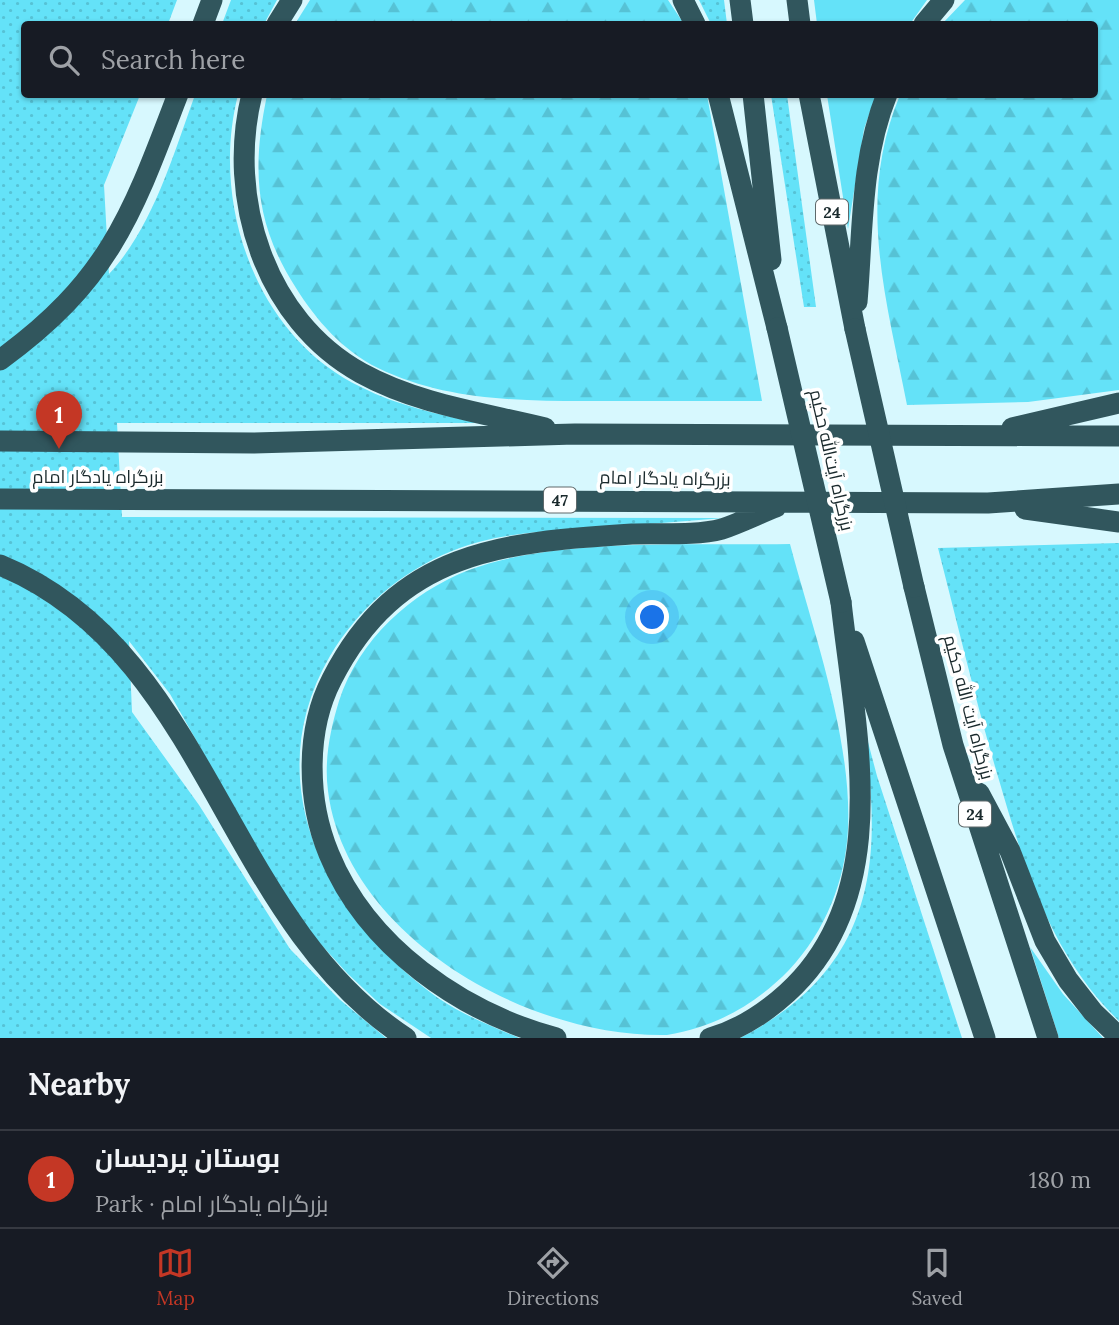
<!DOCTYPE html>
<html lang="en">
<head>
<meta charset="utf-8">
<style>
  :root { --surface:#171b24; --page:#242831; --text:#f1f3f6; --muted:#9ea1a6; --line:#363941; --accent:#c43725 }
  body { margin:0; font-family:Lora,Cairo,serif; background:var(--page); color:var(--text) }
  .you { position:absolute; left:653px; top:618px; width:24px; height:24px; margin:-18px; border:5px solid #fff; border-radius:50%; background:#1a73e8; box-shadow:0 0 0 10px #1a73e833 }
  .badge { display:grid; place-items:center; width:46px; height:46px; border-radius:50%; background:var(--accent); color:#fff; font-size:23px; font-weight:700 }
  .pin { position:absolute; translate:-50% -58px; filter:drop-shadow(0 2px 4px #0008) }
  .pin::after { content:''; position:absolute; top:37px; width:24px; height:21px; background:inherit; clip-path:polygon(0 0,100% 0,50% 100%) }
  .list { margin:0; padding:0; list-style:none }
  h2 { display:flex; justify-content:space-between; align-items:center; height:91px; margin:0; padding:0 28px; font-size:30px }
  h2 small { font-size:23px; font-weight:400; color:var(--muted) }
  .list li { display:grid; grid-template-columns:46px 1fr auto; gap:21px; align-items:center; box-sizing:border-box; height:98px; padding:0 28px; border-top:2px solid var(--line) }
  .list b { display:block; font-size:26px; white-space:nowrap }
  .list p { margin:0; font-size:23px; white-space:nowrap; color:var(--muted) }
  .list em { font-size:23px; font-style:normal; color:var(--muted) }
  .icon { flex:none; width:38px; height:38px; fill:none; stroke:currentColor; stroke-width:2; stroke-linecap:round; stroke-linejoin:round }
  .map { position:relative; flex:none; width:1119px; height:1038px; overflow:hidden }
  .search { position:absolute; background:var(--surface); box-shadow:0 2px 5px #0004; left:21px; right:21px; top:21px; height:77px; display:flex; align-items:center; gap:18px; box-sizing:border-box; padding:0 24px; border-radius:7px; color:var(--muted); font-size:26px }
  .sheet { height:189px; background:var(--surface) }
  nav { display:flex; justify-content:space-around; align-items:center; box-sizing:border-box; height:98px; border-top:2px solid var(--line); background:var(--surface); font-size:19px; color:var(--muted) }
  nav a { display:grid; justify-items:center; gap:4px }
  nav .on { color:var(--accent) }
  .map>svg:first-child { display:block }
  .grass { fill:#64e2f8 }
  .forest { fill:url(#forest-firs) }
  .park { fill:url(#park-dots) }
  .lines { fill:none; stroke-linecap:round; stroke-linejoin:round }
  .highway { stroke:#31565d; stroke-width:21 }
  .highway-bridge { stroke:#31565d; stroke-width:21 }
  .labels { text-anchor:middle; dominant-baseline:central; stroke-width:7; stroke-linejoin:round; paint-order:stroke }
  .shield { fill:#fff; stroke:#5e696b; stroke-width:2 }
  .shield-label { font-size:16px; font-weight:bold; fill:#19292c }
  .street-label { font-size:18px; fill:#19292c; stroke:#fff }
</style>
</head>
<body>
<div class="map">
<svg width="1119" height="1038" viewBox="0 0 1119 1038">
  <defs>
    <pattern id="forest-firs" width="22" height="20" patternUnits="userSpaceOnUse" patternTransform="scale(1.75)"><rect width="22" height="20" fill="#64e2f8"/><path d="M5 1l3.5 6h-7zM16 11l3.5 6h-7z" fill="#56c2d5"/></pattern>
    <pattern id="park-dots" width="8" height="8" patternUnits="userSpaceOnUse" patternTransform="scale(1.75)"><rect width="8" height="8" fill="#64e2f8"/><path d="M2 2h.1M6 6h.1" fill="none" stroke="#56c2d5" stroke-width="1.8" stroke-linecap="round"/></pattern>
  </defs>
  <rect width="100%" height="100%" fill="#d7f8fe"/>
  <!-- grass -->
  <path class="grass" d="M814,0H927L910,24H817Z
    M827,95H876L864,129L848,229Z
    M1030,947L1063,994L1103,1038H1059Z"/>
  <!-- forest -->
  <path class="forest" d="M310,0H668L684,24H295Z
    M965,0H1119V390L1028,402L907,405C886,297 856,200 900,95L1094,94V24H942Z
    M267,95H707L762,401C711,401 659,401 608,401C530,401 450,403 378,368C343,351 316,320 296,288C254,223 252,168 267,95Z
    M790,544C813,631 852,739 848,828C846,880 825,932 789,970C756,1004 716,1027 667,1035C526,1038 346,935 328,791C324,761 330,730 339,701C359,640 410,593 469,570C557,537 695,546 790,544Z"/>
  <!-- park -->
  <path class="park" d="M0,0H177L168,24H24V94L140,95L104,185L109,274C153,227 173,155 195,95H238C210,203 256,337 361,387C398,406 438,414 478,423H117L122,517L724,518C678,522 632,525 586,528C541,532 495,533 452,551C400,572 358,609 330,656C255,785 329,919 438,998C463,1015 491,1026 519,1038H431L380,1004L348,974L316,939L281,890L170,694L129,641L132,712L199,805L290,949L339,999L386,1038H0Z
    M231,0H277L264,24H222Z
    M699,0H724L727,24H711Z
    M771,95H787L816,307H804Z
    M1119,543V1021C1051,955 1025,869 999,780C976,703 958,626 938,548Z
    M860,712L877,776L962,1038H740C881,965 885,852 860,712Z"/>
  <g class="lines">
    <!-- highway -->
    <path class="highway" d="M683,0L695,24
      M740,0L743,24
      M797,0L800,24
      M203,24L212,0
      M277,24L292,0
      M924,24L944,0
      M252,94C226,198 265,320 361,373C417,404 484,413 545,428
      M718,94L777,328
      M753,94L771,260
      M809,94L855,329
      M857,302C863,232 860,161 887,94
      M0,360C109,281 132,215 178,94
      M1012,428L1119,403
      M0,441L254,443L575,434L1119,436
      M0,499L988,503L1119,494
      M1025,509L1119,522
      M0,565C209,651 222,918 406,1038
      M914,587L953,745L1048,1038
      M854,641L985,1038
      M979,793L1010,851L1045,941L1068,980L1093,1012L1119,1037
      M556,1038C461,1012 367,947 329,854C307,801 305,731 332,679C397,551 502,542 632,534C660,533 695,536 722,529C740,523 758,514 776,507
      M710,1038C739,1030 765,1013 787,993C896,894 855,731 841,602"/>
    <!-- highway-bridge -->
    <path class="highway-bridge" d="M777,328L841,602
      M855,329L914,587"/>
  </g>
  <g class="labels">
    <!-- shield labels -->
    <g class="shield">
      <rect x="816" y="199.5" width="32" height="25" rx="5"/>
      <rect x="544" y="487.5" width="32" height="25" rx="5"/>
      <rect x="959" y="801.5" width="32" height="25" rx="5"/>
    </g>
    <g class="shield-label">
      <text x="832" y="212">24</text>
      <text x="560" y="500">47</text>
      <text x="975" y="814">24</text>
    </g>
    <!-- street labels -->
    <g class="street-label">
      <text transform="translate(832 460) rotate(77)">بزرگراه آیت‌الله حکیم</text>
      <text x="98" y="476">بزرگراه یادگار امام</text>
      <text transform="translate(665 478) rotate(1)">بزرگراه یادگار امام</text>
      <text transform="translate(969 707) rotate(75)">بزرگراه آیت الله حکیم</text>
    </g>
  </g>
</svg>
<div class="you"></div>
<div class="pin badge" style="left:59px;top:449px">1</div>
<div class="search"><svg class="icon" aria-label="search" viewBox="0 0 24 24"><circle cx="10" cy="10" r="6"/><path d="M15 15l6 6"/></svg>Search here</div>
</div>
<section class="sheet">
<h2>Nearby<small></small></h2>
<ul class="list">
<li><span class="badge">1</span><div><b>بوستان پردیسان</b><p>Park · بزرگراه یادگار امام</p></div><em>180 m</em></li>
</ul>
</section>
<nav>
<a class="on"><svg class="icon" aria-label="map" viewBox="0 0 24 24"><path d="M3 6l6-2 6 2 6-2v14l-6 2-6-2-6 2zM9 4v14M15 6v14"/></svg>Map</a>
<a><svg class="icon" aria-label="directions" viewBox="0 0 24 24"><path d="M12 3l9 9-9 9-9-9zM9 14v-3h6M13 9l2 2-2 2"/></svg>Directions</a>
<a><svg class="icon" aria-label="saved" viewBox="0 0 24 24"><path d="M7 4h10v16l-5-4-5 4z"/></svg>Saved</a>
</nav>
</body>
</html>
